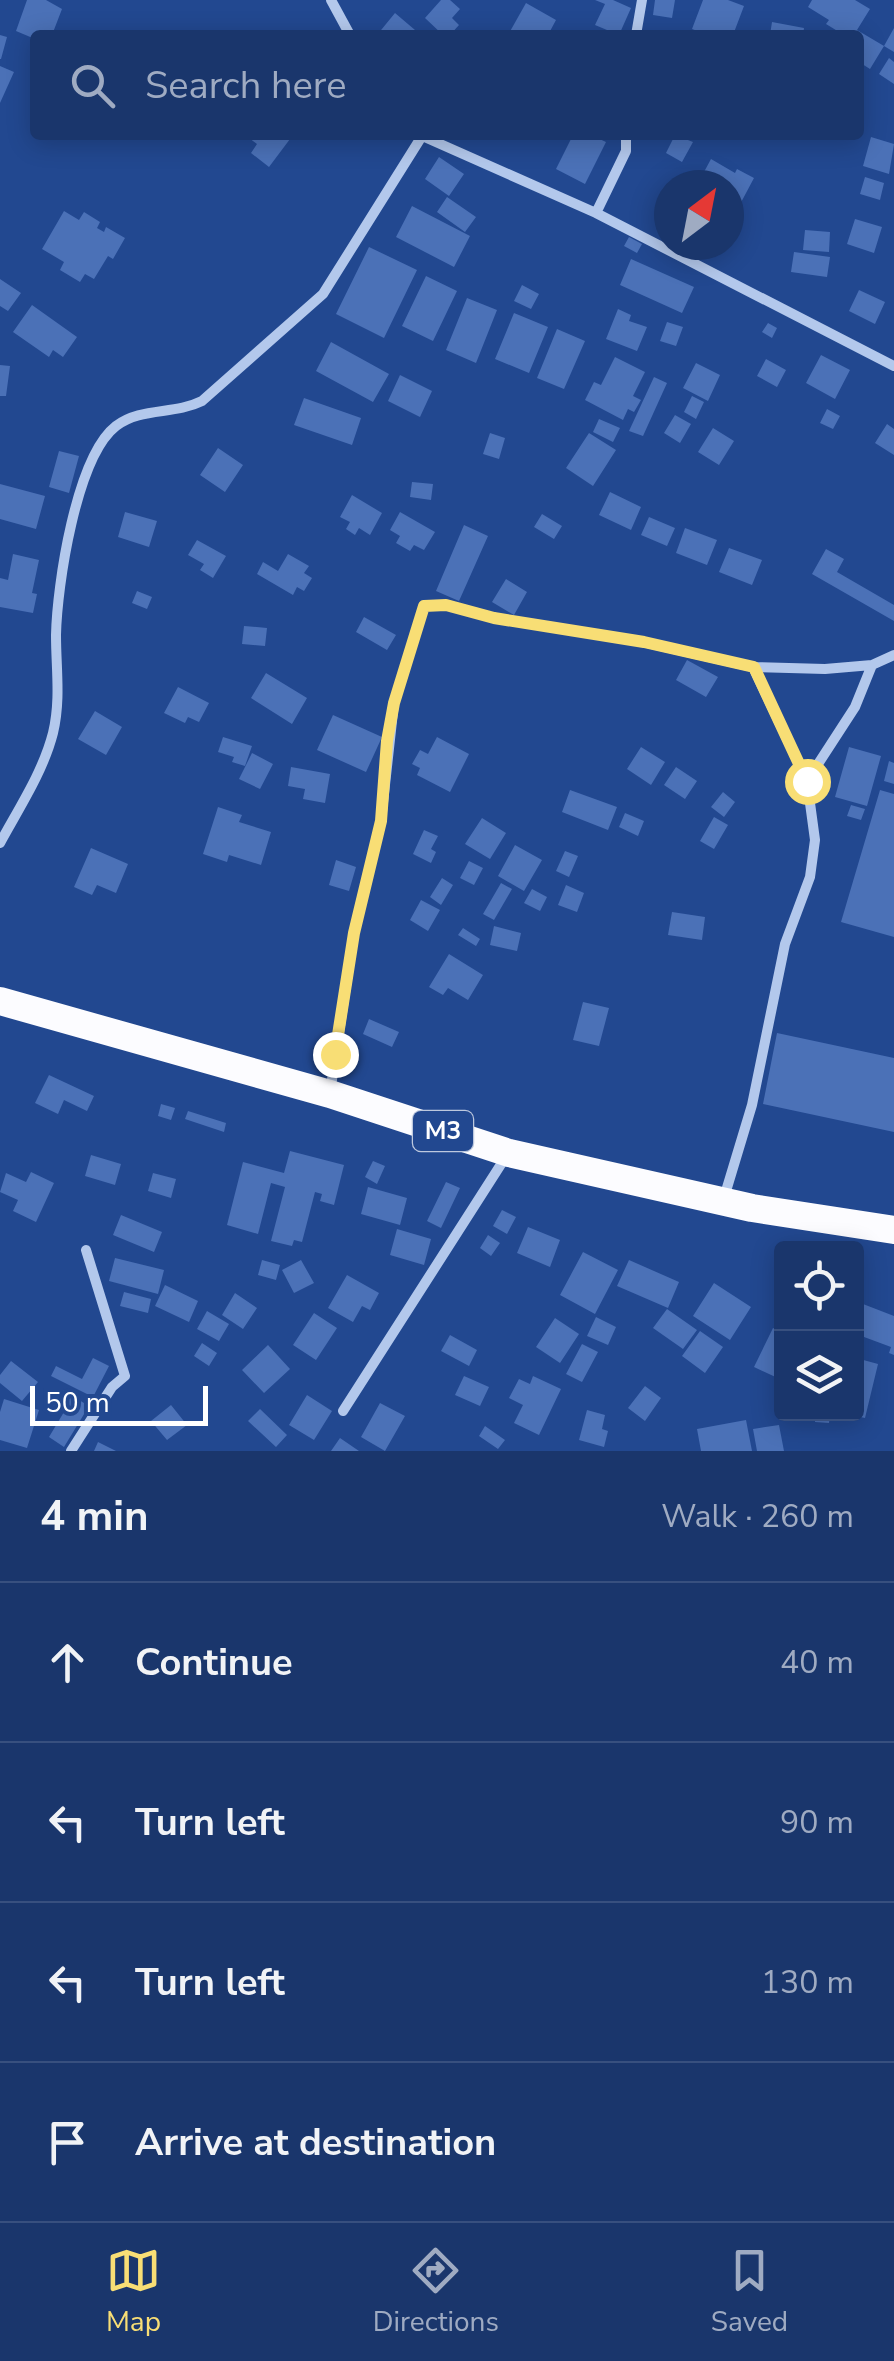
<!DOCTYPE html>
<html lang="en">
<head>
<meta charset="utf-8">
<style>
  :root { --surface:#1a366c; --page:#274174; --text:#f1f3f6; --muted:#9fabc2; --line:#38507f; --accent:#f8de75 }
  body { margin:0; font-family:"Nunito Sans",sans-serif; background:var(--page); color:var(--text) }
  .controls { position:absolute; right:30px; bottom:30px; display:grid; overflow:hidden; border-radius:10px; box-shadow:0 5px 25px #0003 }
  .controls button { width:90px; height:90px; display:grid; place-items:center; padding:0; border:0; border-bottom:2px solid var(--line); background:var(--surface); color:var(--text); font:50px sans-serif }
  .compass { position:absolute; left:654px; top:170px; width:90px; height:90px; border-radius:50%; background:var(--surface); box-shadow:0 5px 25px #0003; rotate:32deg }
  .scale { position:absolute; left:30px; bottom:25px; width:178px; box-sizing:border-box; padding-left:10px; border:5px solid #fff; border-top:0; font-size:28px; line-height:35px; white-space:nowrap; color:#fff; -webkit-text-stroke:8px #224890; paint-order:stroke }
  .stop { position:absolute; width:30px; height:30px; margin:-22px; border:8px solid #f8de75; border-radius:50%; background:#fff }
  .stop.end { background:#f8de75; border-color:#fff; box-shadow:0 2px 10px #0008 }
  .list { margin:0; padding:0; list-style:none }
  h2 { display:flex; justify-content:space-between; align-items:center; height:130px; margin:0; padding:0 40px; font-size:42px }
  h2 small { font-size:32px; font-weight:400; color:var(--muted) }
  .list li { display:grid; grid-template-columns:65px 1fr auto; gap:30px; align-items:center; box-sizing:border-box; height:160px; padding:0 40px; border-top:2px solid var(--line) }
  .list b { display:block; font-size:38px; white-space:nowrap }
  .list em { font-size:32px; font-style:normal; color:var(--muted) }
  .icon { flex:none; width:55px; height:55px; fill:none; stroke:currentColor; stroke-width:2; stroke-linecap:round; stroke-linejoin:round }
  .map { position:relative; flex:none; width:894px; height:1451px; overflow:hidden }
  .search { position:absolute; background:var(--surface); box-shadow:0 5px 25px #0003; left:30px; right:30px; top:30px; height:110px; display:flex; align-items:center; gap:25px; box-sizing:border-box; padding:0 35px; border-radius:10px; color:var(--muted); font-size:38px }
  .sheet { height:770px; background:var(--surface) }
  nav { display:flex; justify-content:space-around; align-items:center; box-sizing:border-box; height:140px; border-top:2px solid var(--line); background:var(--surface); font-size:28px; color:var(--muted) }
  nav a { display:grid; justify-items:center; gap:5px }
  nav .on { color:var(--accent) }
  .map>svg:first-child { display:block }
  .building { fill:#4b71b7 }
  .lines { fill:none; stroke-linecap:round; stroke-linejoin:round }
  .minor { stroke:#b3c8ec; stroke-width:10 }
  .trunk { stroke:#fcfcff; stroke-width:28 }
  .route { stroke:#f8de75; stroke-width:12 }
  .labels { text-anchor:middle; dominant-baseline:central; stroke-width:8; stroke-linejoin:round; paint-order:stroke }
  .shield { fill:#224890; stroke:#bdc8de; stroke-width:2.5 }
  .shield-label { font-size:25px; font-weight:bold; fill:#fff }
</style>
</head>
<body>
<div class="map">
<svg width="894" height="1451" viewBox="0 0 894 1451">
  <rect width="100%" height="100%" fill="#224890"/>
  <!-- building -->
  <path class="building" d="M27,0H46L62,9L52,35L38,33L35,39L16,31Z
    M441,0H450L460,9L452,18L459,25L450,35H443L425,18Z
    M595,0H613L631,8L619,35L595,25L605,4Z
    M655,0H675L672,18L653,15Z
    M703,0H728L744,6L733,35H708L692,29Z
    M812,0H855L870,9L857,30L884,46L870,69L859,62V35H844L826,24L829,20L808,7Z
    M526,3L556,20L548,35H508Z
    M395,13L415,30L411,35H377Z
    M772,22L804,28L803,35H770Z
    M894,28V52L884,46Z
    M0,35L7,37L1,59H0Z
    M889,58L894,62V84L879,74Z
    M0,66L14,72L0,103Z
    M245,135H293L269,167L251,153L257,144Z
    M573,135H591L606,142L585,184L556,169Z
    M675,135L693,142L682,162L666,153Z
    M871,137L894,144L889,174L863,166Z
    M439,157L464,174L449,196L425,179Z
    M711,159L735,173L737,169L754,178L729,225V185H697Z
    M865,177L884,183L880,200L860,194Z
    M447,197L476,217L465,232L437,212Z
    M412,206L470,236L454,267L396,237Z
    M64,211L79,220L84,212L100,222L97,228L104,232L106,227L125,238L113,259L108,256L94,279L85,274L80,282L60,270L64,262L42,249Z
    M855,219L882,227L874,253L847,244Z
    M805,230L830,232L829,252L803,250Z
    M629,237L642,244L637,253L624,246Z
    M369,247L417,270L384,338L336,314Z
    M794,252L830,257L827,277L791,272Z
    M631,259L694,287L682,313L620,285Z
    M426,276L457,291L433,341L402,326Z
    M0,279L21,293L8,311L0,306Z
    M522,285L539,294L531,309L514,301Z
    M859,290L885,302L875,324L849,311Z
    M467,298L497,310L476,363L446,350Z
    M32,305L77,337L63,357L53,350L49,357L13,332Z
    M618,309L631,315L629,321L647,327L637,351L606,339Z
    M514,313L548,327L529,373L495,359Z
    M667,322L683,327L676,346L660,341Z
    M768,323L777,328L772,338L762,332Z
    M557,329L585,341L564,389L537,378Z
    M331,342L389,374L373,402L316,371Z
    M821,355L850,370L835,399L806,383Z
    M615,357L645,372L633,396L641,400L634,412L628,409L623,420L585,400L594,382L601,385Z
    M766,359L786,370L777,387L757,376Z
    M696,363L720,375L708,401L683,388Z
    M0,365L10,366L6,396H0Z
    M400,375L432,391L420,417L388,401Z
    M654,377L667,383L643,436L629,431Z
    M692,396L704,402L696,419L684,412Z
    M304,398L361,418L352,445L294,425Z
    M827,409L840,416L833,429L820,423Z
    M675,415L691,424L680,443L664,433Z
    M599,419L620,428L613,442L593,432Z
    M887,424L894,429V455L875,443Z
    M713,428L734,441L719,465L698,452Z
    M490,433L505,438L499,459L483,454Z
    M589,433L616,450L593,486L566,468Z
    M218,448L243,465L225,492L200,475Z
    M59,451L79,456L69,493L49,487Z
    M412,482L433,484L431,500L410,497Z
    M0,484L45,496L36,529L0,519Z
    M610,492L641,507L631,530L599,515Z
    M352,495L382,513L370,535L359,528L355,535L346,529L350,522L340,517Z
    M125,512L157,521L149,547L118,537Z
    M400,512L435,532L424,550L414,545L410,551L396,543L400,536L390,530Z
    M542,514L562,526L554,539L534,527Z
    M649,517L675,528L667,546L641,535Z
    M464,525L488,536L459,601L436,591Z
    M685,528L717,540L707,565L676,553Z
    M197,540L226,556L213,578L200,570L204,564L188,555Z
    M729,548L762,560L752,585L719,572Z
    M826,549L844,559L837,572L894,605V621L812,574Z
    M13,554L39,560L32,593L37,594L33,613L0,607V578L8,580Z
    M288,554L309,566L304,573L312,578L304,591L297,587L293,595L257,574L263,562L278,571Z
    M506,579L527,592L514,615L492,602Z
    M137,591L152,597L147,609L132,603Z
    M364,617L396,635L387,650L356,632Z
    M244,626L267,628L265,646L242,644Z
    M687,660L718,677L706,697L676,680Z
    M266,673L307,698L292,724L251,698Z
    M178,687L209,703L199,722L188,717L185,723L164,713Z
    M95,711L122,727L106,755L78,739Z
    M333,715L382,737L366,772L317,750Z
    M223,737L252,746L245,766L232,762L234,757L218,752Z
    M437,737L469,754L450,792L417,775L420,768L412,764L420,750L428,754Z
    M641,747L665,762L651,785L627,769Z
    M849,747L881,756L867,806L835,797Z
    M252,753L273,764L260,789L239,779Z
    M889,761L894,763V784L884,781Z
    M291,767L330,774L325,803L303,799L305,789L288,786Z
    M676,767L697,781L685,799L664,785Z
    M570,790L617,807L608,830L562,812Z
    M880,790L894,794V937L841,922Z
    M723,792L735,802L724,817L711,807Z
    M851,805L865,809L861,820L847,816Z
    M218,807L242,815L239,822L271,832L261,865L229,855L227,862L203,854Z
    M625,813L644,821L638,836L619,827Z
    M714,817L728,825L714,849L700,841Z
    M482,818L506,833L490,859L465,844Z
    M424,830L438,836L431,849L436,852L431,863L413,854Z
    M515,845L542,860L524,891L498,876Z
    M91,848L128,864L116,893L97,885L92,895L74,887Z
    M565,851L578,856L569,877L556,871Z
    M336,860L356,867L349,891L329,885Z
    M469,861L483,868L474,885L460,878Z
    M442,878L453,885L441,905L430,897Z
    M501,883L512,889L494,920L483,914Z
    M566,885L584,893L577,912L558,905Z
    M532,889L547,897L540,911L524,903Z
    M421,900L440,910L428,931L410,920Z
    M672,912L705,917L702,940L668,935Z
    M494,926L521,933L517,951L490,945Z
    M463,928L480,939L476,946L458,935Z
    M449,954L483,975L468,1000L448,988L443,995L429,987Z
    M583,1002L609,1008L599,1046L573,1040Z
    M369,1019L399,1032L392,1047L363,1034Z
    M777,1033L894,1058V1132L763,1104Z
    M49,1075L94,1096L87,1111L64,1100L58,1114L35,1103Z
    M161,1104L175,1108L171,1120L158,1116Z
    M188,1111L226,1123L224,1132L185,1119Z
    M290,1151L344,1165L334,1205L320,1201L322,1194L315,1192L302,1242L294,1240L292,1246L271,1241L285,1187L271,1183L258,1234L227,1225L243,1162L284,1173Z
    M91,1155L121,1164L115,1185L85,1176Z
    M373,1161L385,1166L377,1184L365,1177Z
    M31,1172L54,1183L36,1222L13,1211L18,1200L0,1192L6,1173L26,1182Z
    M153,1173L176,1179L171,1198L148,1191Z
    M446,1182L460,1188L441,1228L427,1221Z
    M368,1187L407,1198L400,1225L361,1214Z
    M502,1210L516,1217L507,1234L493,1226Z
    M121,1215L162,1232L154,1252L113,1235Z
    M528,1227L560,1240L550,1267L517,1253Z
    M397,1229L431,1239L424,1265L390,1255Z
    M488,1235L500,1243L491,1256L480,1248Z
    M583,1252L618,1270L595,1314L560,1295Z
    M115,1258L164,1270L158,1294L109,1281Z
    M262,1260L280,1265L276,1280L258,1275Z
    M301,1260L314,1283L294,1293L282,1270Z
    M629,1260L679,1282L668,1308L617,1286Z
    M347,1275L379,1293L370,1310L362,1306L353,1322L328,1308Z
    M714,1283L751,1307L730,1340L693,1316Z
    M165,1285L198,1301L189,1322L155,1306Z
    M124,1292L151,1299L148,1313L120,1306Z
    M235,1293L257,1308L243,1329L222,1315Z
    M863,1304L894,1316V1355L889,1353L891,1347L856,1334V1321Z
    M667,1309L697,1330L683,1349L653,1328Z
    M207,1311L229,1324L219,1341L197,1329Z
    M314,1313L337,1328L316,1360L293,1345Z
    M596,1317L616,1327L608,1345L587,1336Z
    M555,1318L579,1334L560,1363L536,1347Z
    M773,1328L782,1332V1380L754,1367Z
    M700,1331L723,1347L705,1373L682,1356Z
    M450,1335L477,1350L469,1366L441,1351Z
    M202,1343L217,1353L209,1366L194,1356Z
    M582,1344L598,1352L582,1382L566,1374Z
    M268,1345L290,1369L264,1393L242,1370Z
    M93,1358L109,1366L93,1397L51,1376L56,1366L82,1379Z
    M856,1358L878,1364L865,1418L856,1416Z
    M11,1361L38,1382L22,1401L0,1383V1375Z
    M464,1376L489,1387L480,1406L455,1395Z
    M533,1376L561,1389L539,1435L514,1423L523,1405L509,1398L519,1379L530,1384Z
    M645,1386L661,1398L645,1421L628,1408Z
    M59,1388L89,1406L64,1447L49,1437L64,1412L50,1403Z
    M307,1395L332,1411L314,1440L289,1425Z
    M4,1399L39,1410L27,1448L0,1440V1412Z
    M380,1403L405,1416L385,1451L361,1437Z
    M171,1405L187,1425L167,1440L151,1421Z
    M260,1409L287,1435L276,1447L248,1421Z
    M587,1410L605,1415L602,1429L608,1431L604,1447L579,1440Z
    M815,1414H830L829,1423L815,1422Z
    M746,1420L752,1451H701L697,1429Z
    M779,1425L784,1451H757L753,1429Z
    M485,1426L505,1440L498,1449L479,1436Z
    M340,1438L359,1451H331Z
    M98,1442L116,1451H94Z"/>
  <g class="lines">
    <!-- minor -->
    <path class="minor" d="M331,0L350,35
      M636,35L642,0
      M420,135L596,213L894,366
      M596,213L626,151V135
      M807,781L855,707L872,665L894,655
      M0,843C19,808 43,772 53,733C61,699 56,669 56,635C57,586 76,457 116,426C141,407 174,415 202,401L323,294L422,136
      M330,1093L354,933L381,821L394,703L424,606L446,605L494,618L643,642L753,667L825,669L872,665
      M723,1201L752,1105L785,944L810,877L815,840L807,781L753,667
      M343,1411L507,1155
      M71,1451L112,1387L125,1376L86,1250"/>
    <!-- trunk -->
    <path class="trunk" d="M0,1001L330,1094L509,1153L752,1208L894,1230"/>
  </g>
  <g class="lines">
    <!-- route -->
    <path class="route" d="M335,1054L354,933L381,821L387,741L394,703L424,606L446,605L494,618L644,642L754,667L807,781"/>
  </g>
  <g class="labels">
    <!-- shield labels -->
    <rect class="shield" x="413" y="1111" width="60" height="40" rx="8"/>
    <g class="shield-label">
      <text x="443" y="1131">M3</text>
    </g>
  </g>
</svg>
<div class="controls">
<button><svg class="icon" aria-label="locate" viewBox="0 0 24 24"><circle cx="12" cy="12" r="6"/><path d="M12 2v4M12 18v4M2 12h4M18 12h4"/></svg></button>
<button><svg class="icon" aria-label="layers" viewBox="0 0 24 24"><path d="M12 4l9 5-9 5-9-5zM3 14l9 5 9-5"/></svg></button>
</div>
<svg class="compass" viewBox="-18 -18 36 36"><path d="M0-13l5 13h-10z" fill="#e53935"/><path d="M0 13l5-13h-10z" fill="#9fabc2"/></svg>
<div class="scale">50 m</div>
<div class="stop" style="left:807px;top:781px"></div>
<div class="stop end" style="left:335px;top:1054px"></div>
<div class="search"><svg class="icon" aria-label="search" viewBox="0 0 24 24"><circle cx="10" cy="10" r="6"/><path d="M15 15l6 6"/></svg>Search here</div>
</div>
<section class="sheet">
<h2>4 min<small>Walk · 260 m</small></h2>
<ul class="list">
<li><svg class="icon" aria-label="ahead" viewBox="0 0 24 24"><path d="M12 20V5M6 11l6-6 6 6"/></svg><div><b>Continue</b></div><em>40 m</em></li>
<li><svg class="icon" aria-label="left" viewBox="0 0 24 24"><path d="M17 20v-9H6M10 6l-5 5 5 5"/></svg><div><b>Turn left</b></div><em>90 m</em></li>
<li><svg class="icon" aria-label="left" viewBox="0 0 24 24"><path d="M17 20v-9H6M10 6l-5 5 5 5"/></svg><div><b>Turn left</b></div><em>130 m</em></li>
<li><svg class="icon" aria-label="arrive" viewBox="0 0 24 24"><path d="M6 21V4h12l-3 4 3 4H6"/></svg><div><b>Arrive at destination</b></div></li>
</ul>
</section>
<nav>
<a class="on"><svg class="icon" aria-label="map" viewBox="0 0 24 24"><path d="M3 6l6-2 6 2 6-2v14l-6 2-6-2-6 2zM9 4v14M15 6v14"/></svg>Map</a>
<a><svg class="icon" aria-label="directions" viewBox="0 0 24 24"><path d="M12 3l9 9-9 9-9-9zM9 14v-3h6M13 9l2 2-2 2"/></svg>Directions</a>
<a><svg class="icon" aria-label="saved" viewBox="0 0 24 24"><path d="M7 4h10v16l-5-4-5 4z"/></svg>Saved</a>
</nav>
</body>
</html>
